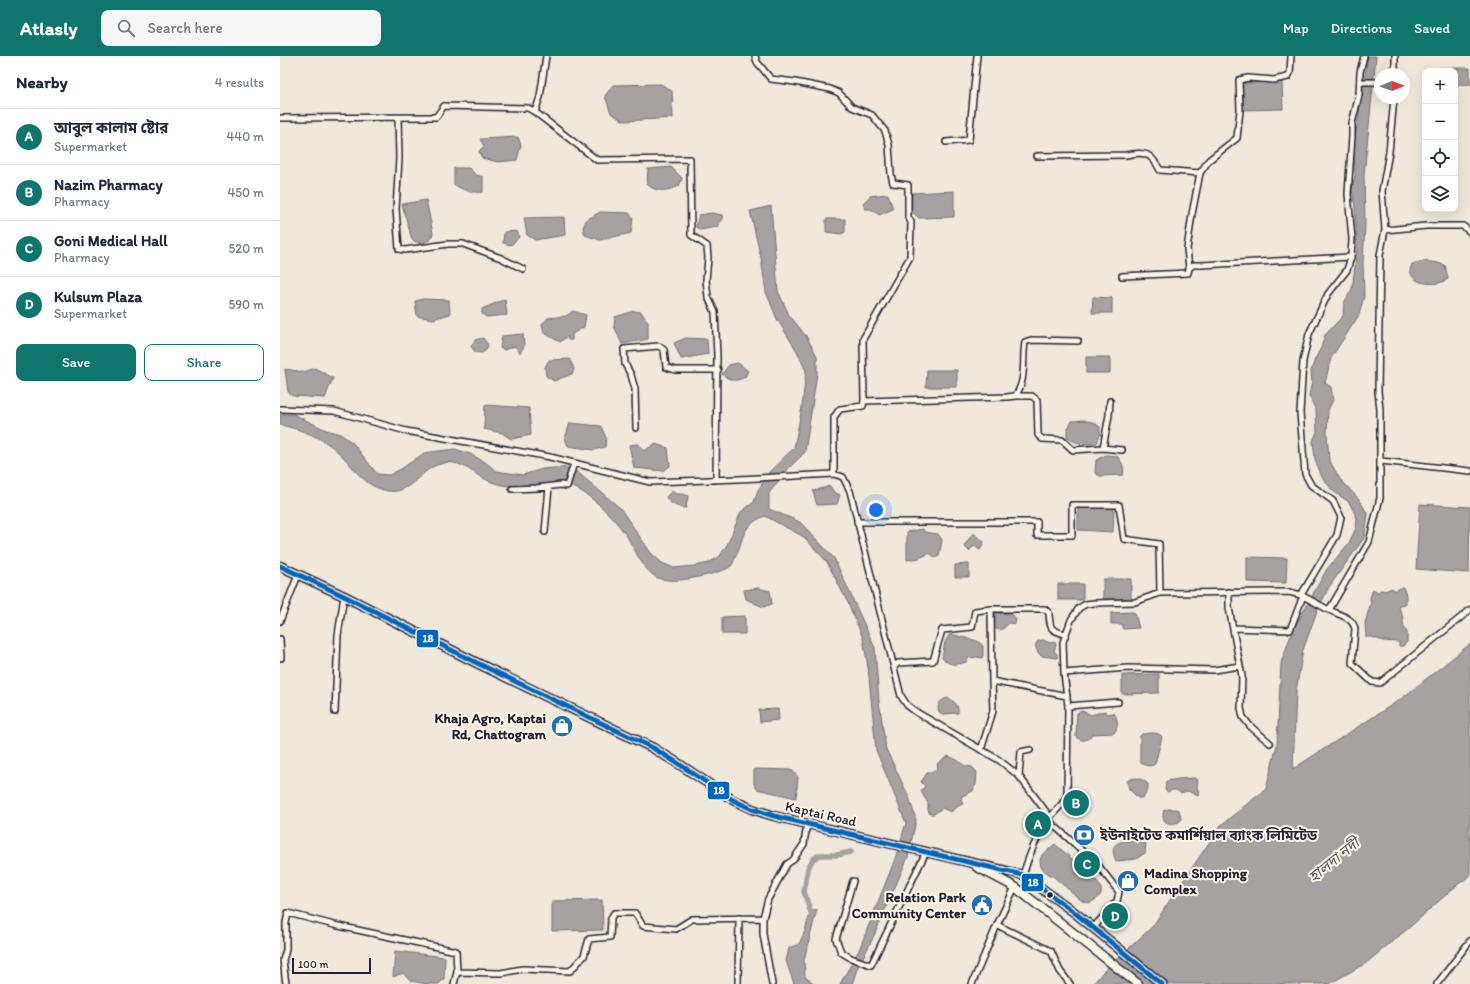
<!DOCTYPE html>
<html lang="en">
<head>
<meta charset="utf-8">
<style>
  :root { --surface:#fff; --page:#f6f6f7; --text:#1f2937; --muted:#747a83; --line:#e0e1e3; --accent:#0f766e }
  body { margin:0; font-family:Itim,"Noto Sans Bengali",sans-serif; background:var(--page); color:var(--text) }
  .controls { position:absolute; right:12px; top:12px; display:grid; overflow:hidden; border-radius:8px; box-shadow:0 4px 16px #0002 }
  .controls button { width:36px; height:36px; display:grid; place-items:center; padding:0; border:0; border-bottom:1px solid var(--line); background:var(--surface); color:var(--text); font:20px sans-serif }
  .compass { position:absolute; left:1094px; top:12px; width:36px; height:36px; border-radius:50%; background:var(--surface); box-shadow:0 4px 16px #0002; rotate:89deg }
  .scale { position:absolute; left:12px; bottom:10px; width:79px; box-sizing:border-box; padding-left:4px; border:2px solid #22223b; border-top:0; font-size:11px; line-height:14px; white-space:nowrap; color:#22223b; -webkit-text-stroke:3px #fcf5e5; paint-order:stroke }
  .you { position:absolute; left:596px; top:454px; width:14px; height:14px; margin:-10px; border:3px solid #fff; border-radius:50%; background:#1a73e8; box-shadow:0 0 0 6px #1a73e833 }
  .badge { display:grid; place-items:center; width:26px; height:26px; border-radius:50%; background:var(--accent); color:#fff; font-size:13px; font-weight:700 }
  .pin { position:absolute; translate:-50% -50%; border:2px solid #fff; box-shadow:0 1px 4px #0006 }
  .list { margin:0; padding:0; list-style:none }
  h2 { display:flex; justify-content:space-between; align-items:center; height:52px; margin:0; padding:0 16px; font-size:17px }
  h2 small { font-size:13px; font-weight:400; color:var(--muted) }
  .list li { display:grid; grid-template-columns:26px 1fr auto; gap:12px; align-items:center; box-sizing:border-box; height:56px; padding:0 16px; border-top:1px solid var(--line) }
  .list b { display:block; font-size:15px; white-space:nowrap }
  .list p { margin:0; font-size:13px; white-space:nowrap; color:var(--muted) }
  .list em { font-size:13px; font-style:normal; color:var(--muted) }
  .actions { display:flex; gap:8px; padding:12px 16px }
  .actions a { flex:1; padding:9px 0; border:1px solid var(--accent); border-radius:8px; text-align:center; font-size:14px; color:var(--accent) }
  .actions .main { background:var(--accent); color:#fff }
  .icon { flex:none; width:22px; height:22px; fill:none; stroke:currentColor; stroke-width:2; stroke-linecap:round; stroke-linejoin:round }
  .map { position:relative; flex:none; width:1190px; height:928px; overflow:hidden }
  header { display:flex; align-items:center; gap:24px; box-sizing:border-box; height:56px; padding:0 20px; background:var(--accent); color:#fff }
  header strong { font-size:19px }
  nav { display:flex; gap:22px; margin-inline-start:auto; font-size:14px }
  .search { width:280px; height:36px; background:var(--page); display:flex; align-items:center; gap:10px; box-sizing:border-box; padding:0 14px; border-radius:8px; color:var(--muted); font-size:15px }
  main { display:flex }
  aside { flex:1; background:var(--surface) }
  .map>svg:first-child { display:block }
  .water { fill:#a6a2a2; stroke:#716f79 }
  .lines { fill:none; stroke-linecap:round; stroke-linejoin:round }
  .canal { stroke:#a6a2a2; stroke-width:5.5 }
  .minor-casing { stroke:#22223b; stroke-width:8 }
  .primary-casing { stroke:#22223b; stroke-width:11 }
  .minor { stroke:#fcf5e5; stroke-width:5 }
  .primary { stroke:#fcf5e5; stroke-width:8 }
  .bus-1-casing { stroke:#fcf5e5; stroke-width:8 }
  .bus-1 { stroke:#0065bd; stroke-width:5 }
  .bus-dot { fill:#22223b; stroke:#fcf5e5; stroke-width:1.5 }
  .labels { text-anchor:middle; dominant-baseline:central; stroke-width:4; stroke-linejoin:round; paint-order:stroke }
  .poi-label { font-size:14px; font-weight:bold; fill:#22223b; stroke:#fcf5e5; text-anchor:end }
  .street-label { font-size:14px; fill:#22223b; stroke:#fcf5e5 }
  .water-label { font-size:15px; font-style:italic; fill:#575564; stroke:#fcf5e5 }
  .line-badge { stroke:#fcf5e5; stroke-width:1.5 }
  .badge-label { font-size:11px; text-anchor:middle; font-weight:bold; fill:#fff }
</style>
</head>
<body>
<header>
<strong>Atlasly</strong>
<div class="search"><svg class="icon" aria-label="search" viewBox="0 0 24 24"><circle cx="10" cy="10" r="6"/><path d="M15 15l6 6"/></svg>Search here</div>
<nav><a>Map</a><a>Directions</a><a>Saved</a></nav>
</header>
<main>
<aside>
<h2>Nearby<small>4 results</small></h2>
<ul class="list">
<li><span class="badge">A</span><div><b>আবুল কালাম ষ্টোর</b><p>Supermarket</p></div><em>440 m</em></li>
<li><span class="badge">B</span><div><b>Nazim Pharmacy</b><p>Pharmacy</p></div><em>450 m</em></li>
<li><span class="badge">C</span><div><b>Goni Medical Hall</b><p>Pharmacy</p></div><em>520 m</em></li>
<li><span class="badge">D</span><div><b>Kulsum Plaza</b><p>Supermarket</p></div><em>590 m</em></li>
</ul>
<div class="actions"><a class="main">Save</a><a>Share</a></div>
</aside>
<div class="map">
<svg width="1190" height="928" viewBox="0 0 1190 928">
  <rect width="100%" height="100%" fill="#efe8db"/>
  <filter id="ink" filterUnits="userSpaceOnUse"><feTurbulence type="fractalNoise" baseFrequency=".025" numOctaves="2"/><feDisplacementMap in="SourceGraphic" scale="8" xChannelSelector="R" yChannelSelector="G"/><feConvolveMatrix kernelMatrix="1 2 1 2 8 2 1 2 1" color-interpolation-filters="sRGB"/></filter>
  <g filter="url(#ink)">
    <!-- water -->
    <path class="water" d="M1088,0H1096L1084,119L1085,168L1083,206L1084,240L1079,259L1051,302L1045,327L1051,331L1053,344L1048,354L1047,377L1049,404L1060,423L1079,443L1088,459L1084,482L1049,531L1037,555L1023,594L1016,635L1013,713L1121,643L1190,588V820L1177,829L1131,870L1086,907L1049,928H813L823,916L872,871L941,769L986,733L997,689L1001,607L1012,576L1047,513L1069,487L1076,472L1077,462L1069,446L1053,435L1042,421L1035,403L1033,385L1037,376L1036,355L1029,339L1032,326L1031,315L1035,303L1041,292L1045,279L1063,260L1064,247L1072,233L1077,194L1075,151L1072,133L1075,119L1074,89Z
      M1162,12H1190V29H1175V15H1162Z
      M1002,26L1003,53L962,54L961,27Z
      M381,28L392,35L393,62L344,65L331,57L325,40L333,29Z
      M238,81L241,89L237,104L218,106L202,102L199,95L204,90L200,83Z
      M391,111L402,122L399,130C388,135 376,137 367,128L368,113Z
      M174,112H189L196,119L203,121V136C193,137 181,134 174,128Z
      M674,135V161L639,162L632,156V137Z
      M608,138L613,153L599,159L591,153H585L583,147L590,140Z
      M146,144L153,177L151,183L141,188L132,184L122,148Z
      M491,150L498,235L509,259L526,280L537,300V318L525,396L509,412L489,437V453L520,466L554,502L595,592L599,645L606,693L629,741L636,764L628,801L592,884L577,913L572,928H560L579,894L615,803L626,767L596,694L588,611L583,582L568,547L547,506L524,481L485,460C460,470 465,482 455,502C454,504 453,508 451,510C446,516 407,524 399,524C394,525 383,524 378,522C364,516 354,492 346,479C335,463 313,440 295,432C284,426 272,429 260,430C245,431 227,432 212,426C193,420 181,401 160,408C140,413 130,439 108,435C82,430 75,411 57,395C42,381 20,373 0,369V358H13L46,374L60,378L72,386L97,418L109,419L121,413L144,397L175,393L190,398L205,406L216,415L243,419L262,413L284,411L296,415L340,452L371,497L382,507L394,512L414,510L429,507L440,500L448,487L461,456L474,446L478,434L490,415L514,392L522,351L526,315L517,295L497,263L486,236L481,202L470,155Z
      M320,156L349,157L353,162L351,177L320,184L305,179L303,172L306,164Z
      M432,157L442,159L443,163L437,171L419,174L416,171L419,159Z
      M284,161L285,179L255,184L247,179L244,162Z
      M546,163H565V176L561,178L546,176Z
      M237,175L239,181L231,189L223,187L224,176Z
      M1144,205L1158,207L1165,209L1168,223C1161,229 1142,229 1135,223C1132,221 1131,217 1130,214L1132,208Z
      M813,241L832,242V257H812Z
      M143,243L169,244L170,258L153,263L137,260L135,245Z
      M225,243L227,259L206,261L202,258V253Z
      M293,255L306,259L304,271L292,278V284H288L287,280L280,286L264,277L262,268L268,262L286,260Z
      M354,255L361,256L368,266V283L342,288L334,270L335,261Z
      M243,278L244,290L240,297L235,290L224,294L220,292L222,280Z
      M203,282L208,289L206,294L202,297L195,296L191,290L195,284Z
      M406,282L427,283L428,298L401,303L394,287Z
      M806,301H830V317H806Z
      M290,303L294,313L292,318L274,325L266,320L265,311L269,304Z
      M458,307L468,315L465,321C455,326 451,325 442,318L449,309Z
      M35,312L53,322L45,342L13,340L8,336L5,313L24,316Z
      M647,314H677V331H646Z
      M205,349L249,352L251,379L231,383L222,377L204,373Z
      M804,364L815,367L820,371V378L817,387C807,389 795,388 787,381V374L792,365Z
      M290,367L321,370L326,382L325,391L314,394L288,390L285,382Z
      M358,388L364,395L375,388L388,392L390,410L383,415L354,412L349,389Z
      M826,399L837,400C842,406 845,411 843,419L820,420L815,417L816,404Z
      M550,430L554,436L560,439L557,448L537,449L533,435Z
      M393,434L396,438H404L408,440L406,452C399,452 389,448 386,441Z
      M1140,448L1190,451L1189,517L1136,513Z
      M798,451L834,452L833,476L798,474Z
      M643,473L644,476L658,478L662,484L659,500L655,502L650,497L639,502L627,504V476Z
      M693,477L704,486L700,494L694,490L689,495L684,490Z
      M967,501L1007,502L1006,527L967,526Z
      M689,508V521H675V509Z
      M823,523H851V543H823Z
      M778,528H803V544H778Z
      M1123,531L1126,539V548L1119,549C1119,554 1121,555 1122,559C1124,565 1122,571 1127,576V586L1123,590H1119V586L1103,585L1092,581H1086L1085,567L1091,546L1090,542L1093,533L1098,536L1101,534L1105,535L1112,532L1114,535Z
      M478,532L490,535L492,548L483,551L466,543L464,534Z
      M852,556L855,557L859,572L843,573L842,568H831V557Z
      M716,557L732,558L736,563L735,568L729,567C724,572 721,577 713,571L714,567L716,565L715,560Z
      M465,560V578H442V561Z
      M670,578C674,579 695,584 697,585C699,586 701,588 703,590V600L702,602L697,601L688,602L686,606C677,609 669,610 662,602L665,586Z
      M763,584L770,587L775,586L776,589L774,595L777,598V602L761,600C757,595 753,590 758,585Z
      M879,618V637L842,638V619Z
      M668,642C674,645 679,649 678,657L663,658L659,656C656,649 661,643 668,642Z
      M498,653L499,664L480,666L479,654Z
      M802,655L811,659L825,655L827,658L834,657C838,663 839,671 834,677L812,678C807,685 803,686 796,681L797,657Z
      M873,677L879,678L882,681L875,708C870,711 864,710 860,706V680L862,678Z
      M668,700L677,704L685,710L692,711L697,716L696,729L694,731L693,735L682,740L681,744L683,748L675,752L671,756L662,752L654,758H650L648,754V747L644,741L641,735L645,730L641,726L647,717L655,714L658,711L657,708Z
      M474,713L512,714L518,721L516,742L477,733L474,728Z
      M856,722L863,724L868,728V733L863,742H858L849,733L847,725L851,723Z
      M914,722L918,724L917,731L919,737L918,740L908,735L900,737C896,733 893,733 888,736L885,734L886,725L898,723Z
      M889,753H895L899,754L901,763L899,766C888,770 880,766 884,754Z
      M857,784L866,788L865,797L856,803L836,805C827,785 842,785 857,784Z
      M775,788L818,826C825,837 820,842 809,847L802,845L774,821L766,816L761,811L760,804L762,799Z
      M322,844L323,874L272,875V845Z
      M537,853L524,904L525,921L532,926V928H514L506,905L509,892L519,888L525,875L530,857Z
      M115,895L165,901L164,923L159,928H148L130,925L123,917L113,921Z"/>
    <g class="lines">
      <!-- canal -->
      <path class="canal" d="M531,863L532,860L524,836L528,812L533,803L540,799H557L571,796"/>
      <!-- minor casing -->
      <g class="minor-casing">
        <path id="minor" d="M475,0L477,6L491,23L515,26L550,33L559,37L572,51L592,59L605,75L609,89L611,118L613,127L628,129V161L631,166L630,201L583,283L584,345
          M1115,0V18
          M1080,26H1100
          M255,56L260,41L266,0
          M0,62L149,61H156L164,50L248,52L255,56L317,104L410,103L411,179L427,190L428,202L426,224L428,241L435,256L437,300L436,424
          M118,62L119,102L116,153L119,193L125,194L168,188H183L221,202L243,213
          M666,86L689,84L697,0
          M757,100L846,99C865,95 871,97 880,114L920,117
          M1105,174L1146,170H1183L1190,176
          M909,212L907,193L912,158L920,117L929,104L957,82L960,54L959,24L968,22L994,24L1008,21L1010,17L1011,0
          M842,220L908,217L909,212L913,209H921L1071,201
          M735,340C747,325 742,303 745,286L751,284L798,285
          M0,353L54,355L126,375L270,401L370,426L458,423L554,418L563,421L570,435L621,640L627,649L636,656L719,704L739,720L770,761
          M356,372L355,333L351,319L345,308L344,293L379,290L384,294L386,311L395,314H438
          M823,392L829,359L830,345
          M1101,405L1190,415
          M554,418V361L560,353L583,350L584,345L727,341L735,340H752L757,344L758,379L762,383L782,384L793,394L823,392L842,394
          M232,433L256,432L281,429L287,430L294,407
          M577,466H757V479H792V449H839L844,483L879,488L880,537
          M265,476L269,431
          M1021,539L1049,554L1089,486L1100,442V353L1098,335L1100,199L1105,174L1102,135L1109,96L1114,42
          M711,553H765L769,557C770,573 770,574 785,578
          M1049,554C1059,559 1073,561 1075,573L1072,607L1092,626L1100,627L1190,554
          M0,565L18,519
          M953,572L1010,574L1023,540
          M0,583L1,602
          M615,610L618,607L653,605L662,574L692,571L695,555L711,553L712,625
          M960,610L962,620L961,652L963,661L970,670L990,687
          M784,617L848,612L934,614L960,610L949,552V536
          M788,650L838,646
          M55,656L58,579L64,540
          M701,694L713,655L712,625L787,640
          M739,720L741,696L750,694
          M768,764L818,809L839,836L837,845L813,872
          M743,819C749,799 756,781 768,764C774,755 783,750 787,739L788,650L784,617L783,586L791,564L799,552L806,548L814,547L855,546L880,537L1009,536L1021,539L1057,479L1061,461L1053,445L1031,429L1025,418L1020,357L1023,305L1029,278L1048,238L1067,214L1071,201L1072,183L1068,138L1072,80V67L1079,39L1080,16L1084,0
          M573,825L556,883L561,896L571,902L591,909L646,796
          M717,869L771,895L780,915L790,928
          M177,916L221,917L242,913L290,915L304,900L309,883L330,881L331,862L334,857H355L363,870L396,873L412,863L483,862
          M6,928L3,904L6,894V867L8,857L54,869L176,895L177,916L174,928
          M458,928L459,862
          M492,928L483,878V862L488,843L507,808L513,804L524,788L527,768
          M692,928L717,869L735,831
          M1157,928L1190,885"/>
      </g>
      <!-- primary casing -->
      <g class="primary-casing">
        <path id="primary" d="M0,510L64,540L195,606L373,692L399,708L453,744L472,753L494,760L743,819L794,856L882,928
          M697,811L735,831L858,928"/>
      </g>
      <!-- minor -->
      <use href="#minor" class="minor"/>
      <!-- primary -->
      <use href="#primary" class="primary"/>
      <!-- bus-1 casing -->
      <g class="bus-1-casing">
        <path id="bus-1" d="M0,510L64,540L195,606L373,692L399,708L453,744L472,753L494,760L743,819L794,856L882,928"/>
      </g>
      <!-- bus-1 -->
      <use href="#bus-1" class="bus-1"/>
    </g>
  </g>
  <!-- icons -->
  <defs>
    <g id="shop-disc" transform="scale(1.15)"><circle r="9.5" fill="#1f6fb2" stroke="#fcf5e5"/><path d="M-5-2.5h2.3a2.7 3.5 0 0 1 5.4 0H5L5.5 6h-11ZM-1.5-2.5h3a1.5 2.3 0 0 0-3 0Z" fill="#fff"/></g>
    <g id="bank-disc" transform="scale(1.15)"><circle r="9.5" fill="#1f6fb2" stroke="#fcf5e5"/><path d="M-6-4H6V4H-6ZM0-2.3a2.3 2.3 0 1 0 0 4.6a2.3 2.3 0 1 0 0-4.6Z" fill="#fff"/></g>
    <g id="civic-disc" transform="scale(1.15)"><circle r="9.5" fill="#1f6fb2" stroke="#fcf5e5"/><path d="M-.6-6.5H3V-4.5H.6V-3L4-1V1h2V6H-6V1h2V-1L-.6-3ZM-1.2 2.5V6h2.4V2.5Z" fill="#fff"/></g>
  </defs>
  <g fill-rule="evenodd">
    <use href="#shop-disc" x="282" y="670"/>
    <use href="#bank-disc" x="804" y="779"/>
    <use href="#shop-disc" x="848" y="825"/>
    <use href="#civic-disc" x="702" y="849"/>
  </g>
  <!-- markers -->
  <circle class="bus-dot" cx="770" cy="839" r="3.5"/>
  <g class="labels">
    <!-- poi labels -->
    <g class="poi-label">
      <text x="266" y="662">Khaja Agro, Kaptai<tspan x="266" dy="16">Rd, Chattogram</tspan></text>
      <text x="820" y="779" text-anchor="start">ইউনাইটেড কমার্শিয়াল ব্যাংক লিমিটেড</text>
      <text x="864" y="817" text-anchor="start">Madina Shopping<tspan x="864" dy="16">Complex</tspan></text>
      <text x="686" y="841">Relation Park<tspan x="686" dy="16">Community Center</tspan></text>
    </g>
    <!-- street labels -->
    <g class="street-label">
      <text transform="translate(541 758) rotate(13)">Kaptai Road</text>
    </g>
    <!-- water labels -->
    <g class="water-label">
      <text transform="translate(1054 804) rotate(-39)">হালদা নদী</text>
    </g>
  </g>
  <g class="line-badge">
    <rect x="136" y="573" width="23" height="19" rx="4" fill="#0065bd"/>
    <rect x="427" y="725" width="23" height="19" rx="4" fill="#0065bd"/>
    <rect x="741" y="817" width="23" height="19" rx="4" fill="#0065bd"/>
  </g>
  <g class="badge-label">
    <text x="148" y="586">18</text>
    <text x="439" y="738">18</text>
    <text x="753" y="830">18</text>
  </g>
</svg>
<div class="controls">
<button>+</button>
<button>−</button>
<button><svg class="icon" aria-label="locate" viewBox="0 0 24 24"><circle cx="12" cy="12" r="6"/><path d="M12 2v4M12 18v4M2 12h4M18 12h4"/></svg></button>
<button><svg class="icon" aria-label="layers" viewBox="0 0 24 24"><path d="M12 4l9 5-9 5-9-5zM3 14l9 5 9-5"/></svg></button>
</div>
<svg class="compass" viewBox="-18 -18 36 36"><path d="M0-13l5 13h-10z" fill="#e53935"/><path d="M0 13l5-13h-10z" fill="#747a83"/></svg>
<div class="scale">100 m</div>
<div class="you"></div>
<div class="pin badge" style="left:758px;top:768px">A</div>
<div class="pin badge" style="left:796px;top:747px">B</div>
<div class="pin badge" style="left:807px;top:808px">C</div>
<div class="pin badge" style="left:835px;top:860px">D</div>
</div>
</main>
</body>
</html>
